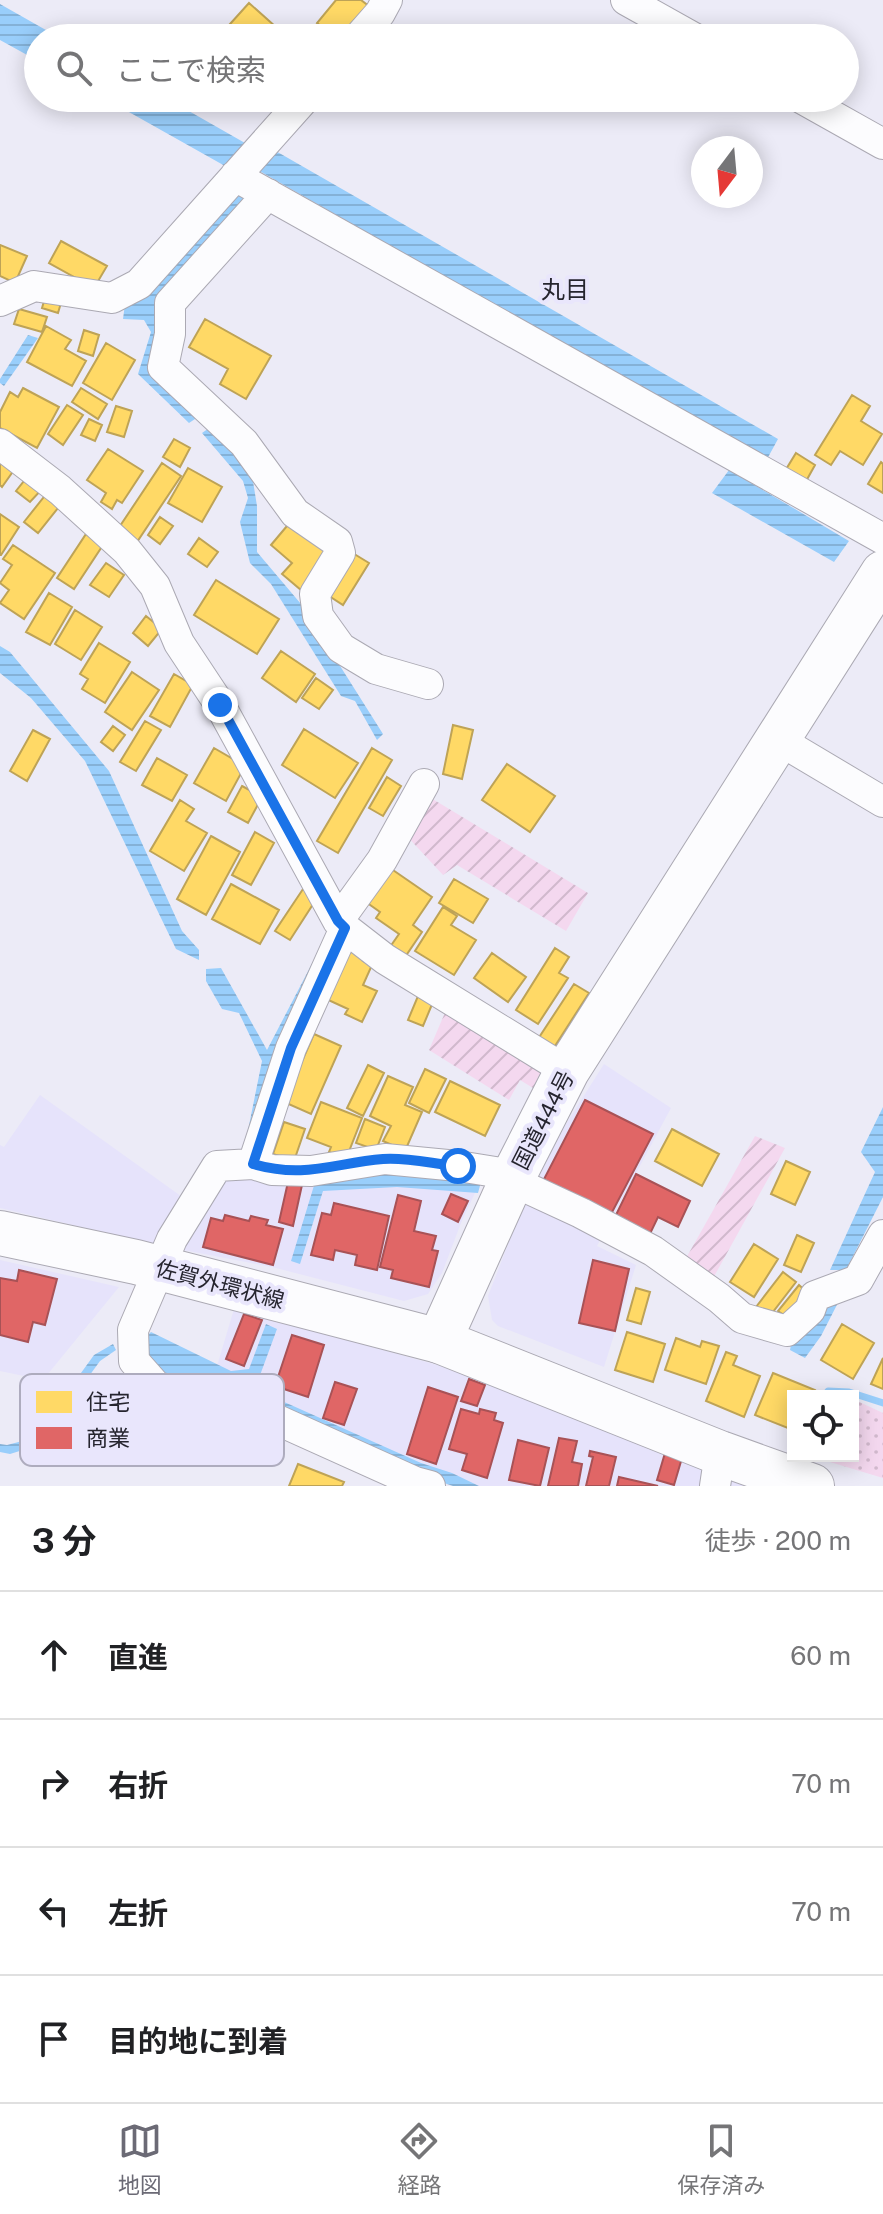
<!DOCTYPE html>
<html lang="ja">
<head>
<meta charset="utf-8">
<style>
  :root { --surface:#fff; --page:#f6f6f6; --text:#202124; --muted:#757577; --line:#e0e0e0; --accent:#6b6a75 }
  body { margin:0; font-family:"Public Sans","Noto Sans JP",sans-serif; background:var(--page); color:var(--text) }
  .controls { position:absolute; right:24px; bottom:24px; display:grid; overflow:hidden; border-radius:0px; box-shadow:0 4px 20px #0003 }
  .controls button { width:72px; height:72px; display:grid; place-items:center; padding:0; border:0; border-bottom:2px solid var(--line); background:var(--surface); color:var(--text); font:40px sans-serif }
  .compass { position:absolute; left:691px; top:136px; width:72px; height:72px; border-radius:50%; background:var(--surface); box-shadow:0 4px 20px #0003; rotate:196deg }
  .stop { position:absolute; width:24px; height:24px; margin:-18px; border:6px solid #1a73e8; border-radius:50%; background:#fff }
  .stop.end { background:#1a73e8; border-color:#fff; box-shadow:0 2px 8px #0008 }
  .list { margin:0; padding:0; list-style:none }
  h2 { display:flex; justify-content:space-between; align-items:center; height:104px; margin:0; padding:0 32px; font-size:34px }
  h2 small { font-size:26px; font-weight:400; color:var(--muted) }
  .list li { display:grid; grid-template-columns:52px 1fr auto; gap:24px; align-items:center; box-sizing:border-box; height:128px; padding:0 32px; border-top:2px solid var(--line) }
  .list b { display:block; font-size:30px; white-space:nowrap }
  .list em { font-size:26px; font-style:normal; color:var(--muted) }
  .icon { flex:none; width:44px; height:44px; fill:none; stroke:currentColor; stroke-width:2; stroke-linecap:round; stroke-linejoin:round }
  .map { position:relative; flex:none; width:883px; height:1486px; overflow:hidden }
  .search { position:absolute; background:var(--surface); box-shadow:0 4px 20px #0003; left:24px; right:24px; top:24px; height:88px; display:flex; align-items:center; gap:20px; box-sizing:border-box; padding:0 28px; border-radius:44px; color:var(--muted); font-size:30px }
  .sheet { height:616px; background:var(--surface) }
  nav { display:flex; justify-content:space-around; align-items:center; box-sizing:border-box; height:112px; border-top:2px solid var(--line); background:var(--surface); font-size:22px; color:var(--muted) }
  nav a { display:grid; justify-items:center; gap:4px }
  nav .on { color:var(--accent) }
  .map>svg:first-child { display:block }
  .built { fill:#e6e3fb }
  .grass { fill:url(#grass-dots) }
  .garden { fill:url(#garden-furrows) }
  .water { fill:url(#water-rules) }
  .homes { fill:#ffd966; stroke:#bea356; stroke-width:2 }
  .shops { fill:#e06666; stroke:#a85256; stroke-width:2 }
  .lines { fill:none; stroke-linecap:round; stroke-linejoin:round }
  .stream { stroke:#99cefb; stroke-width:7 }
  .street-casing { stroke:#aba9b3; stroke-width:32 }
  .primary-casing { stroke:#aba9b3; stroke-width:46 }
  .highway-casing { stroke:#aba9b3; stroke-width:46 }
  .street { stroke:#fcfcfe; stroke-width:30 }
  .primary { stroke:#fcfcfe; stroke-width:44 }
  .highway { stroke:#fcfcfe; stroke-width:44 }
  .route { stroke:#1a73e8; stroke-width:10 }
  .labels { text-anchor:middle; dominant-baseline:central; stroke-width:8; stroke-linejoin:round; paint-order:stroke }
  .street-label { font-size:22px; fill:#26252f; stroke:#e9e6fc }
  .neighbourhood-label { font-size:24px; fill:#26252f; stroke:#e9e6fc }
  .key { fill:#e9e6fc; stroke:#aeacbe; stroke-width:2 }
  .key-label { font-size:22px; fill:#26252f }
</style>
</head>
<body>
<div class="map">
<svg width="883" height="1486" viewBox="0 0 883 1486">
  <defs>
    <pattern id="grass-dots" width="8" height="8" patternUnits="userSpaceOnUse" patternTransform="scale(2)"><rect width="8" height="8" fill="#f4d8ef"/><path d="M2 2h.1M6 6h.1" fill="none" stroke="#d1b9cd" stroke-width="1.8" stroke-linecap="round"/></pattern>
    <pattern id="garden-furrows" width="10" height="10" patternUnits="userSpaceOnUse" patternTransform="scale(2)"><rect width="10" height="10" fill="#f4d8ef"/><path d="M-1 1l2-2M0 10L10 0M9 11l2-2" fill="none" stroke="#d1b9cd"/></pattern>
    <pattern id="water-rules" width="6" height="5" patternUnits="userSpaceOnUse" patternTransform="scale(2)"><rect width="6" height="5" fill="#99cefb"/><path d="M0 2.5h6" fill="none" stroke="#84b1d7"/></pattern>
  </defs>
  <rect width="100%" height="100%" fill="#ecebf7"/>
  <!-- built -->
  <path class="built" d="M604,1064L671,1108L597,1246L636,1265L604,1367L498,1326L492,1320L488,1296L521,1211L566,1124Z
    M40,1095L185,1199L208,1170L481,1180L461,1223L442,1273L428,1294L404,1301L272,1267L163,1246L0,1208V1145L4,1147Z
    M0,1260L119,1287L43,1380L0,1371Z
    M234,1309L437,1365L760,1486H461L214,1376Z"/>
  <!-- grass -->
  <path class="grass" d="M853,1399L883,1413V1478L810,1456H853Z"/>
  <!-- garden -->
  <path class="garden" d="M426,795L588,893L566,931L457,865L443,875L404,833Z
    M447,1008L544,1069L533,1088L520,1080L509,1100L429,1050Z
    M755,1136L785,1148L711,1282L685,1260Z"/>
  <!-- water -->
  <path class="water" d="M0,4L60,38H38V61L0,40Z
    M104,98H166L245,143L225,166Z
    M274,150L778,439L766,461L256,169Z
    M236,191L245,195L247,201L163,333L148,373L201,415L189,423L138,374L151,332L144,320L123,319L125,304Z
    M28,335L38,338L4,386L0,383V379Z
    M212,426L251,469L257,506V552L301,604L383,734L377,740L355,701L341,696L271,584L250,563L240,522L248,498L243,481L202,433Z
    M729,470L741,477L849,541L834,562L712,493Z
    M0,646L10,652L109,771L182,931L199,950V960L176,949L85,761L31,698L0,673Z
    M330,929L244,1150L262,1061L239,1013L222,1009L206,981V969L221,968L267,1050Z
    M883,1107V1197L846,1270H830L875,1172L861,1152Z
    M380,1172L481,1182L478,1193L397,1187L323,1191L300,1264L291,1261L316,1179Z
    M843,1293L821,1336L805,1358L790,1350L792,1340L823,1303Z
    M266,1324L277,1329L259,1378L261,1389L273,1397L421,1463L452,1473L479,1486H453L420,1475L162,1377L142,1356V1341L151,1332L231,1371L249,1369Z
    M113,1344L116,1350L100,1361L39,1445L10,1454L0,1452V1444L7,1445L34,1438L94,1355Z"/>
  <!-- homes -->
  <path class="homes" d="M336,0H361L370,7L345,38H337L317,23Z
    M249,3L286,36L284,38H225L221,34Z
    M61,241L107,266L94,288L49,263Z
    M0,245L27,256L15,283L0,276Z
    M47,291L63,296L58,313L42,308Z
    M19,309L47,317L42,332L14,324Z
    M205,319L271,356L246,399L220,384L228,369L189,347Z
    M46,326L71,340L65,349L86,361L72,386L27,362Z
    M84,330L99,335L93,356L78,351Z
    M106,343L135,360L112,400L83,383Z
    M23,388L59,407L37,448L0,428V412L10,392L18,397Z
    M81,388L107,404L98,419L72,402Z
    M852,395L870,406L861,421L882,434L863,465L840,451L831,465L815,455Z
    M67,405L83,415L63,445L48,434Z
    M116,406L132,411L124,437L107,432Z
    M89,419L102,425L95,441L81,435Z
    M174,439L190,448L180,467L163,457Z
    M108,449L143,471L122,503L117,500L112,509L101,502L106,493L87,480Z
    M796,453L815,465L805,483L785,471Z
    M0,460L14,470L2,487L0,485Z
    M881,462L883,464V493L868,484Z
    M162,463L181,476L137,542L118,529Z
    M188,468L222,487L202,522L168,503Z
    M28,476L43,488L30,502L16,491Z
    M47,493L62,503L38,533L24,522Z
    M0,514L19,527L1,555H0Z
    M160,517L173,526L160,544L148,535Z
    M292,520L332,554L301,590L282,574L292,563L271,545Z
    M86,534L103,545L74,589L57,578Z
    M199,538L218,552L207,567L188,554Z
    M13,545L55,573L24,619L0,603L9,590L0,583L12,565L3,559Z
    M351,552L369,563L343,605L326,594Z
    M106,563L124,575L109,597L90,585Z
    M216,580L279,619L257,654L194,615Z
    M49,593L72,607L50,645L26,632Z
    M75,610L102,627L81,660L55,644Z
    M146,616L162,629L148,646L133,633Z
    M99,643L130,662L105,703L82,689L88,679L80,674Z
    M281,651L315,674L296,702L262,678Z
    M132,672L159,690L132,730L105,712Z
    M174,674L193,685L170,727L150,716Z
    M316,678L333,690L319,709L302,698Z
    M145,721L161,730L136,771L120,762Z
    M453,725L473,730L462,779L443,774Z
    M113,726L125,735L113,751L101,742Z
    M304,729L358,763L335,798L282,765Z
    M33,730L50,739L27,781L10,771Z
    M214,748L245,766L226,801L194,783Z
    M372,748L392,760L338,853L317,841Z
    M157,758L187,775L172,801L142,785Z
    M507,764L555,796L530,832L482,800Z
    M387,777L401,786L383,816L369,808Z
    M242,786L262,797L248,823L228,812Z
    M180,800L194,809L186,821L207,833L184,871L150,851Z
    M255,832L274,843L251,885L232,875Z
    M211,836L240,852L206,915L177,899Z
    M390,868L432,897L413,925L422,932L405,957L390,947L399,934L376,918L380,912L366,902Z
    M454,879L488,899L473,923L439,903Z
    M231,884L279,910L260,944L212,919Z
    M303,889L317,898L290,940L275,931Z
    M443,907L457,916L451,925L476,940L454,975L415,951Z
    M348,948L365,956L363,961L372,965L363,985L377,991L362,1022L345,1014L348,1009L324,998Z
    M555,948L569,957L559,973L568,978L538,1024L516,1010Z
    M492,953L526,977L508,1002L474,978Z
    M574,984L589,993L553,1049L538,1039Z
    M418,996L433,1002L423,1026L408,1020Z
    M314,1034L341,1046L311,1114L284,1102Z
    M368,1065L384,1073L363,1116L347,1108Z
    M425,1069L446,1079L429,1113L409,1103Z
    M388,1076L413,1087L405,1105L422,1112L405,1151L383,1141L391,1126L370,1116Z
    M450,1081L500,1105L485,1136L435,1112Z
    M321,1102L362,1118L346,1159L329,1152L331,1147L307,1138Z
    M365,1119L385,1127L376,1150L356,1143Z
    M284,1122L305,1129L294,1161L273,1154Z
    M672,1129L719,1154L702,1186L655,1161Z
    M786,1161L810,1172L795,1205L771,1194Z
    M797,1235L814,1243L801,1272L784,1265Z
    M754,1244L778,1259L754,1297L730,1282Z
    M783,1272L796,1282L769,1317L756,1307Z
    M799,1285L808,1293L788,1318L778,1311Z
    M636,1288L650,1292L641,1324L627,1320Z
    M842,1324L874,1343L853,1379L821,1360Z
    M627,1332L665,1344L653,1382L615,1370Z
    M676,1338L700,1347L702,1341L719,1346L706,1384L665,1370Z
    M726,1352L737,1356L733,1365L760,1376L744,1417L706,1401Z
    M883,1358V1389L871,1384Z
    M773,1373L815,1390L814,1393L816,1394L815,1396H793V1430L755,1415Z
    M298,1464L344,1482L342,1486H289Z"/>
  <!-- shops -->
  <path class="shops" d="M585,1100L653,1134L609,1218L542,1183Z
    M636,1174L690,1201L678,1227L658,1217L647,1240L612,1223Z
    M288,1182L302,1185L293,1226L279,1222Z
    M451,1194L468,1201L458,1222L442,1214Z
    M398,1195L421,1201L414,1231L436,1236L432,1250L438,1251L429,1287L391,1278L393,1270L380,1267Z
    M334,1203L389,1216L377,1270L355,1265L357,1255L335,1250L333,1260L311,1255L322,1213L331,1215Z
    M225,1215L249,1221L251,1216L268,1220L266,1225L283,1229L273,1265L203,1247L211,1218L223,1221Z
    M593,1260L629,1269L615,1331L579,1323Z
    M19,1270L57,1279L45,1325L33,1322L28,1342L0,1335V1278L17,1281Z
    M244,1314L262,1320L244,1366L226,1359Z
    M292,1335L324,1345L308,1397L275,1386Z
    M469,1379L485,1385L477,1406L461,1401Z
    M335,1382L357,1389L344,1425L323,1418Z
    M428,1387L458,1397L436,1464L407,1454Z
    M461,1409L479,1414L480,1409L496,1413L494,1420L503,1423L487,1478L462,1470L467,1454L449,1449Z
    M559,1438L577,1441L572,1462L582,1464L578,1486H548Z
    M518,1440L549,1448L540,1486L509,1480Z
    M590,1451L616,1457L609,1486H586L593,1457L589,1456Z
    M665,1453L682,1458L674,1485L657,1480Z
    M619,1477L658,1486H617Z"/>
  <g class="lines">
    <!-- stream -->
    <path class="stream" d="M825,1396L828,1391L849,1392L883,1403"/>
    <!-- street casing -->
    <g class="street-casing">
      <path id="street" d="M626,0L694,38
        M358,38L380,13L387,0
        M801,98L883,144
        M235,176L883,539
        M268,194L170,303V334L163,367L244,443L295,513L337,542L340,553L315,594L318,616L341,648L376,669L428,684
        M0,301L34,286L112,298L139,284L305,98
        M0,444L60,490L127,551L155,586L179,643L220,705L338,921L345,928L385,959L567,1071
        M777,739L883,802
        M338,921L382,860L424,784
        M345,928L291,1048L253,1164L272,1170L311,1171L385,1159L458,1166L514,1175
        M253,1164L217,1166L172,1239L133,1330L134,1361L157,1387L255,1410L415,1482L430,1486
        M512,1181L581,1213L653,1251L719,1298L742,1318L787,1331L810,1310L815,1296L858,1280L883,1235
        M715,1486L720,1453"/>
    </g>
    <!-- primary casing -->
    <g class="primary-casing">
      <path id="primary" d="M0,1233L136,1262L439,1341"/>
    </g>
    <!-- highway casing -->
    <g class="highway-casing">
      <path id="highway" d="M812,1486L720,1453L439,1341L514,1175L567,1071L883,573"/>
    </g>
    <!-- street -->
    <use href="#street" class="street"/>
    <!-- primary -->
    <use href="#primary" class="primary"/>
    <!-- highway -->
    <use href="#highway" class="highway"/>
  </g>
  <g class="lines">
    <!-- route -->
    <path class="route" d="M220,705L338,921L345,928L291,1048L253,1164C305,1179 334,1163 383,1159C407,1157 434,1164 458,1166"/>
  </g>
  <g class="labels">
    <!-- street labels -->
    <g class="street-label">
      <text transform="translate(543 1120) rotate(-63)">国道444号</text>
      <text transform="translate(220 1284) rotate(15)">佐賀外環状線</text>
    </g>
    <!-- neighbourhood labels -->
    <g class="neighbourhood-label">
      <text x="565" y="289">丸目</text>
    </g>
  </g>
  <!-- legend -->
  <rect x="20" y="1374" width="264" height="92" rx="12" class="key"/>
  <rect x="36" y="1391" width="36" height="22" fill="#ffd966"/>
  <rect x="36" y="1427" width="36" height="22" fill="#e06666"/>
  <g class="key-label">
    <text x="86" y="1410">住宅</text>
    <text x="86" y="1446">商業</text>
  </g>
</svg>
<div class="controls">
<button><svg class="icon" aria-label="locate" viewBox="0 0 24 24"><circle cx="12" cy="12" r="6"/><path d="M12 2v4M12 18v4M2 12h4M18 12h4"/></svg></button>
</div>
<svg class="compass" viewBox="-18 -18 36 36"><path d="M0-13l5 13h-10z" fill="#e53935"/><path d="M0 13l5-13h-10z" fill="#757577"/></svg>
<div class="stop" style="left:458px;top:1166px"></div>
<div class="stop end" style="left:220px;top:705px"></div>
<div class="search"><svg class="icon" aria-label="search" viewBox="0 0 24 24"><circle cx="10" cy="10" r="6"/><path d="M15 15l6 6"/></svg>ここで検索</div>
</div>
<section class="sheet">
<h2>3 分<small>徒歩 · 200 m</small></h2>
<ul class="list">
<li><svg class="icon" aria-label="ahead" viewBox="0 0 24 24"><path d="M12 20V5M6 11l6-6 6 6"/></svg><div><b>直進</b></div><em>60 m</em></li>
<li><svg class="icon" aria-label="right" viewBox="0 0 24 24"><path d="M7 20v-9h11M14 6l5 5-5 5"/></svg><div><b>右折</b></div><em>70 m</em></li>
<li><svg class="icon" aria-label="left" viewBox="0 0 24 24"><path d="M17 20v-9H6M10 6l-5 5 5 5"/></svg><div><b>左折</b></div><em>70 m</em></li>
<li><svg class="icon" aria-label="arrive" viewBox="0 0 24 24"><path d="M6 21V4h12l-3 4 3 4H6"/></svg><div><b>目的地に到着</b></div></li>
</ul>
</section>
<nav>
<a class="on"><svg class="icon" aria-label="map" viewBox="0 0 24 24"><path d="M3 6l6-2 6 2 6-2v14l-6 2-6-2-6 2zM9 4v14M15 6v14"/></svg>地図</a>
<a><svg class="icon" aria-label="directions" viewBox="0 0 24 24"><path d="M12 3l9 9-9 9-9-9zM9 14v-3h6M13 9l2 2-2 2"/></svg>経路</a>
<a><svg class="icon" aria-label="saved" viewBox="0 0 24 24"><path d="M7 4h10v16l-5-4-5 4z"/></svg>保存済み</a>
</nav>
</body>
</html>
